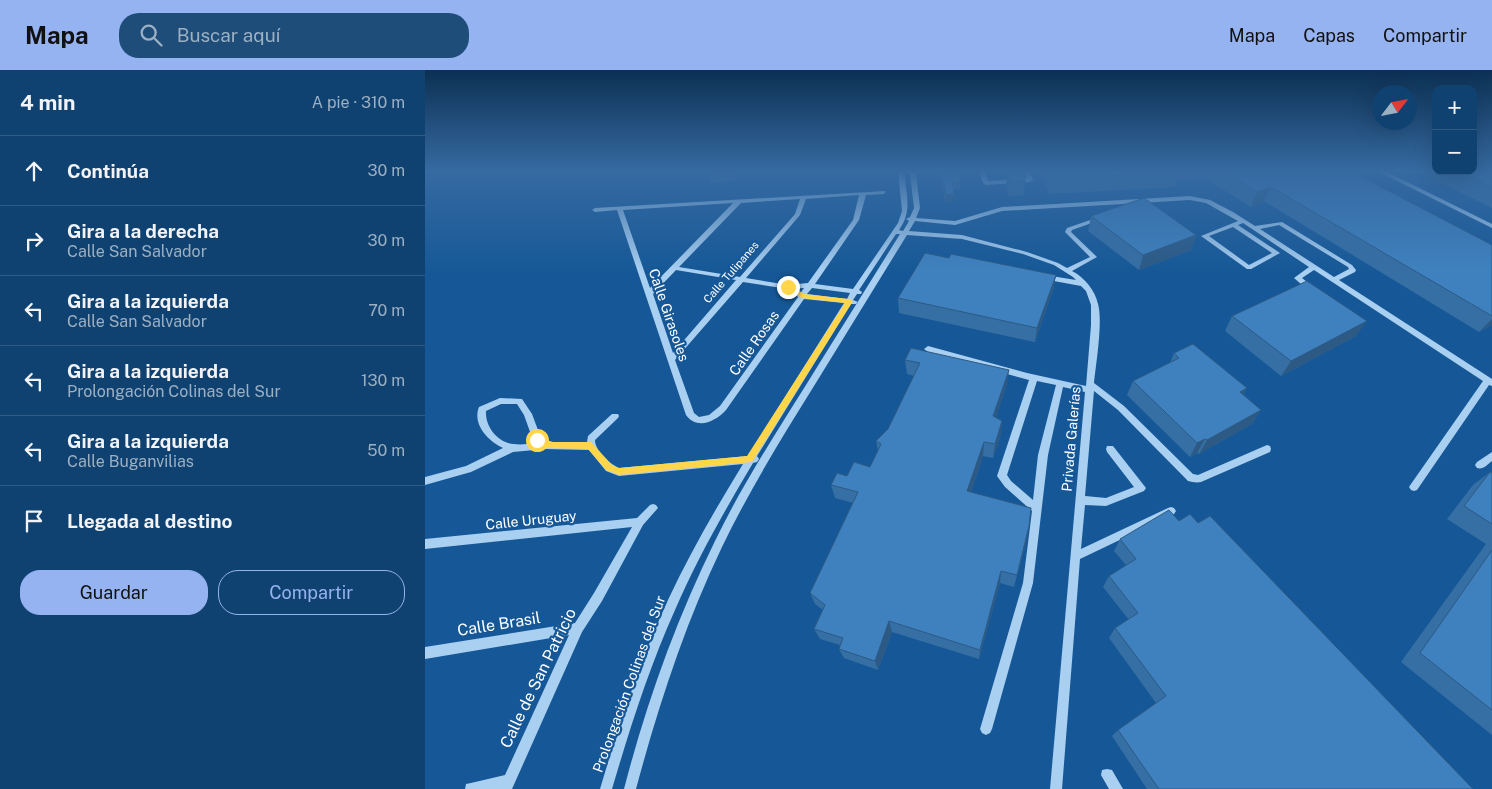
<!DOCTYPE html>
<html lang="es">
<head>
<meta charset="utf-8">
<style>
  :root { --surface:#104271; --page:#1e4d79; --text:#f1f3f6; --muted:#9cb0c3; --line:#305b84; --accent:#95b2f1 }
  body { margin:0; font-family:"Public Sans",sans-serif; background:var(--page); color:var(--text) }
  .controls { position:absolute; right:15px; top:15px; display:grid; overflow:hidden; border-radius:10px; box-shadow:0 5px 20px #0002 }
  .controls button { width:45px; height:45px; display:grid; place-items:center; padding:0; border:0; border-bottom:1px solid var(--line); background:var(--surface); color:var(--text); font:25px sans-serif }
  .compass { position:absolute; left:947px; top:15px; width:45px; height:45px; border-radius:50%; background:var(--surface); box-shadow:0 5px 20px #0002; rotate:58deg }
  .stop { position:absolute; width:15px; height:15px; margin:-11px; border:4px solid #ffd54a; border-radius:50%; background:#fff }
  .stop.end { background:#ffd54a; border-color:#fff; box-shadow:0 1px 5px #0008 }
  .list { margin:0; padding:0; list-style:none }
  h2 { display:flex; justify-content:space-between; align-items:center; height:65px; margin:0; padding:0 20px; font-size:21px }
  h2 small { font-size:16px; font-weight:400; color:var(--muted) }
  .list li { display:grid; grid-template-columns:32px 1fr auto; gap:15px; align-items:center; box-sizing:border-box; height:70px; padding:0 20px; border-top:1px solid var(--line) }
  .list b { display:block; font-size:19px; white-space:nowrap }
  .list p { margin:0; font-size:16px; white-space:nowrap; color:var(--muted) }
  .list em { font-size:16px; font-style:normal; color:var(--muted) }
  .actions { display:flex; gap:10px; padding:15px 20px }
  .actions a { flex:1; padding:11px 0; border:1px solid var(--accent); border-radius:20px; text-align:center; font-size:18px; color:var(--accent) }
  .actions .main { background:var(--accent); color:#111 }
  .icon { flex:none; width:28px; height:28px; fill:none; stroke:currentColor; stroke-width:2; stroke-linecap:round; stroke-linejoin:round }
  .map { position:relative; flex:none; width:1067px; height:719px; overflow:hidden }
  header { display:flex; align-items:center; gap:30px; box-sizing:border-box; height:70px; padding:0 25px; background:var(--accent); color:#111 }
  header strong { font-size:24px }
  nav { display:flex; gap:28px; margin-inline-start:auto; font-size:18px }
  .search { width:350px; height:45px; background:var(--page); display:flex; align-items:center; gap:12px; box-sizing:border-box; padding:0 18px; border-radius:20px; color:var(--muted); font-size:19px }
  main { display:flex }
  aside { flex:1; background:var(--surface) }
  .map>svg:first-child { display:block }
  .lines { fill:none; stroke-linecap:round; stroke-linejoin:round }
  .minor { fill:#a9cff1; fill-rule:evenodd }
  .wall { fill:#366fa3 }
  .shaded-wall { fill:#2c5a85 }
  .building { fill:#3f81be; stroke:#2c5a85 }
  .route { fill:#ffd54a }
  .labels { text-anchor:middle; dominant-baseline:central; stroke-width:4.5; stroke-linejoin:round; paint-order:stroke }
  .far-street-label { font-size:11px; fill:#fff; stroke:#165897 }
  .street-label { font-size:14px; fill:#fff; stroke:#165897 }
  .near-street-label { font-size:16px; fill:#fff; stroke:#165897 }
</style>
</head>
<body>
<header>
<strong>Mapa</strong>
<div class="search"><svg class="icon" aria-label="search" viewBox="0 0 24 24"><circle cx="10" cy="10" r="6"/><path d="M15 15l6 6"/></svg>Buscar aquí</div>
<nav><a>Mapa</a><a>Capas</a><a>Compartir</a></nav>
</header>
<main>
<aside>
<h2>4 min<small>A pie · 310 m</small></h2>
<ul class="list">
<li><svg class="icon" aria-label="ahead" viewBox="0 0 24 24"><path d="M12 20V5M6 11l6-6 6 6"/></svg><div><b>Continúa</b></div><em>30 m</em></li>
<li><svg class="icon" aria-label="right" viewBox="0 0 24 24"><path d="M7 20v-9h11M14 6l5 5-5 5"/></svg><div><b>Gira a la derecha</b><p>Calle San Salvador</p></div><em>30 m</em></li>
<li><svg class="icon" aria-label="left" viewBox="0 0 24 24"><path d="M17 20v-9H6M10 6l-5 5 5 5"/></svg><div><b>Gira a la izquierda</b><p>Calle San Salvador</p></div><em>70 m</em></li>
<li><svg class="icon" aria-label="left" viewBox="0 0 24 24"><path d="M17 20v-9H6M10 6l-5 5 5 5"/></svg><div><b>Gira a la izquierda</b><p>Prolongación Colinas del Sur</p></div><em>130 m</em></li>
<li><svg class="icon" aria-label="left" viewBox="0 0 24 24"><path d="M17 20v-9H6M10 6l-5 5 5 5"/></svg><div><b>Gira a la izquierda</b><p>Calle Buganvilias</p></div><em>50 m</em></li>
<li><svg class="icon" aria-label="arrive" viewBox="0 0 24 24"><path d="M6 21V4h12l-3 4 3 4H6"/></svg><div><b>Llegada al destino</b></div></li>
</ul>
<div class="actions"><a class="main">Guardar</a><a>Compartir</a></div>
</aside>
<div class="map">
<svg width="1067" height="719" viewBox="0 0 1067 719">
  <rect width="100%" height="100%" fill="#165897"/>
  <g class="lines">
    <!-- minor -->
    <path class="minor" d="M473,101H479C481,123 488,141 474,160L478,161L484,151L481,149L485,147L489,138L485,104L480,103V101H501L491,103L495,138L491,148L530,151L577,137L765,126L785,130L808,142L830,156L857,152L927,195L931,200L930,202L914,210L1067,309V316L1064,315L992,420L989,421L986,420L984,417L986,414L1058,311L889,200L877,208L891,219L890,221H884L869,208L884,197L818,153L813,155L855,183L826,199H822L776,166L813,151L781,133L765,130L577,141L530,155L490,151L484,161L537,165L602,182L633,193L642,198L665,187L640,162L642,158L674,147H678V149L647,160L646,162L672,187L647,201C659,207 670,220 673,234C678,251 671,294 669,313L699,336L768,404L773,405L842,375L845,376L846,379L845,382L776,412C772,413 767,412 763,411L693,340L669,321L660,426L681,428L709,417L682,382L681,379L682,376H688L721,418L719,421L681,436L660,435L656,479L743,438L746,437L749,438L751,441L749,444L655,489L637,719H625L660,322L638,317L623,385L608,513L567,659L565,663L561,665L557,663L555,659L598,513L607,441L580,417L572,406L604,310L503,282L499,279L503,276L602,303L661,316L666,255V235L661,221L656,216L618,209V205H620L651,210L648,207L629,195L598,184L537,169L482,165C451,215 420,266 389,316C356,369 324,421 297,477C260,554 233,637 211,719H199C221,634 251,550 290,471C316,417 349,366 381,315C412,265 444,214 475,164H471L434,220L437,222L436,224H432L428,230L433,232L432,234H426L332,386L334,389L332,392L328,393C300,440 272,489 250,540C224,598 205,658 187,719H175C194,655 215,591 243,530C265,483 291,438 318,394L194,406L181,401L164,380L120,379L88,382L46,402L0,415V407L41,396L78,378C63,371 47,354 54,337L75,328L97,329L107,344L116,368L122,372H162L163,366L187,344H193L194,346L193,348L170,370C170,381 185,394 194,398L323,386L419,233L379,229L301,340C290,352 272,360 261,345L192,140L170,142L167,140L170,138L460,121V123L458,124L441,125L434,150L390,214L428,219L473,153L477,141ZM434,125L428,150L383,213L363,215L321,208L375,145L381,129ZM375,129L370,144L315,207L254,197L316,133ZM308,133L225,218L198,140ZM854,155L923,197L924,199L909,207L835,159ZM808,157L847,183L824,195L784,166ZM251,200L311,210L248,283L228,224ZM318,212L363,219L379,218L376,222L370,221L369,223L373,227L295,336L284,345L274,347L269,343L250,290ZM387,218L425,223L422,229L382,224ZM612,311L631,315L613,385L608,430L586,411L582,405ZM76,334H92L99,345L109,373C103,374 96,375 89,374C73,373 60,357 61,341Z
      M554,101H560L563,111L602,108L599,101H605L608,110L605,112L561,115L558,113Z
      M952,101H960L1067,154V158Z
      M1067,382V391C1062,395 1058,400 1052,398L1050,395L1052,392Z
      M228,434L231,435L233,438L218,455L177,531L157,562L87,719H40L41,714L46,713L80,705L144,565L0,589V577L150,553L169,523L207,457L0,479V469L212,448L225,435Z
      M682,699L687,700L698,719H684L676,705L677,700Z"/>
  </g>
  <!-- wall -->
  <path class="wall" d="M282,101H312L311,111L286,113Z
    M514,101H525V103L535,112V119H528L529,131L521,133Z
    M582,101L600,111L599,125L584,126L581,116Z
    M615,101H913L1067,175V255L1054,262L839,131L826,137L780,108L751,111L750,117L624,124Z
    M992,101H1067V138Z
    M666,146L771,165L766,180L714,200L663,161Z
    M524,188L631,205L628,220L610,272L474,243L473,228Z
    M807,246L931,266L856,306L800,261Z
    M749,283L822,318L818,325L836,340L827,354L774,384L772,383L765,387L702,325L708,311L745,293Z
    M480,290L582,314L571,347L576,365L568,388L558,386L546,422L602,469L589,517L575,513L554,589L467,562L453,600L419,588L414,579L415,575L395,569L389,559L398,540L390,534L385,523L428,433L410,428L406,415L422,406L445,397L453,381L451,371L463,359L489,306L482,304Z
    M1065,402L1067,403V665L976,592L1061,474L1022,449L1048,415Z
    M754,451L773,453L1048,719H722L687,666L693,660L731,633L684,568L690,558L704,550L678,517L684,506L701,495L689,481L695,469Z"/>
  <!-- shaded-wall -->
  <path class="shaded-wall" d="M307,101H312L311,111Z
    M846,117L839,131L826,137L832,122Z
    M529,124V131L521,133V125Z
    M771,165L766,180L714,200L718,185Z
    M631,205L628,220L610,272L612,258Z
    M1067,249V255L1054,262Z
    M942,251L931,266L856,306L866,291Z
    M584,300L582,314L567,360L568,346Z
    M822,318L813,333L815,322Z
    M836,340L827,354L774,384L782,370Z
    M577,351L576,365L568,388L570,374Z
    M780,369L772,383L765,387L772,373Z
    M559,372L558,386L542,434V421Z
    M604,456L602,469L589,517L592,505Z
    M576,501L575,513L554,589L555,580Z
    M464,551L467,562L453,600L450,591Z"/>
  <!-- building -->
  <path class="building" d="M516,101H525V103L533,102L535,112H527L529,124L521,125Z
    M582,101H597L600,111L586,112Z
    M623,101H754V102L626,109Z
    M798,101H913L920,105L927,102L1067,175V246L846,117L832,122Z
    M1033,101H1067V118Z
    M719,128L771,165L718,185L666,146Z
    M500,183L524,188L526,184L631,205L612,258L473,228Z
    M882,211L942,251L866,291L807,246Z
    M768,274L822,318L815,322L836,340L782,370L780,369L772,373L708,311L754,288L749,283Z
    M486,278L584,300L568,346L577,351L570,374L559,372L542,421L606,438L604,456L592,505L576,501L555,580L464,551L450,591L414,579L418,568L389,559L400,535L385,523L433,422L406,415L412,403L422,406L429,392L445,397L456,374L451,371L463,359L495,293L480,290Z
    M1065,402L1067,403V454L1039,436Z
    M744,440L754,451L765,444L773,453L785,446L1048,719H734L693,660L741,626L690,558L713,543L684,506L711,489L695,469Z
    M1067,480V640L995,583Z"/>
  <!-- sky -->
  <linearGradient id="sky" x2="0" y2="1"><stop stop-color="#0c3053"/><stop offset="0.5" stop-color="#366aa1"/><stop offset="1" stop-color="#366aa1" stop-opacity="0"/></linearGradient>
  <rect width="1067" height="202" fill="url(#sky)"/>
  <!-- route -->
  <path class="route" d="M361,215H365L379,224L424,229L428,231L327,392L194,405L181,400L163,379L120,378L109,372V368L112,367L128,372H166L187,395L194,398L322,386L420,233L377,228L361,218Z"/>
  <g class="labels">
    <!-- far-street labels -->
    <g class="far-street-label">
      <text transform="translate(306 202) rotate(-49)">Calle Tulipanes</text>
    </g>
    <!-- street labels -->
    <g class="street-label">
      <text transform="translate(244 245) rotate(71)">Calle Girasoles</text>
      <text transform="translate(329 273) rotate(-55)">Calle Rosas</text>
      <text transform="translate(646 369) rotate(-85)">Privada Galerías</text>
      <text transform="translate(106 450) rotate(-6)">Calle Uruguay</text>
      <text transform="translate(204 614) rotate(-70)">Prolongación Colinas del Sur</text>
    </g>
    <!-- near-street labels -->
    <g class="near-street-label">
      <text transform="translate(74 554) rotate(-9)">Calle Brasil</text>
      <text transform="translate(113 608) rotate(-64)">Calle de San Patricio</text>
    </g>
  </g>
</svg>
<div class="controls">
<button>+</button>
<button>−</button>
</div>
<svg class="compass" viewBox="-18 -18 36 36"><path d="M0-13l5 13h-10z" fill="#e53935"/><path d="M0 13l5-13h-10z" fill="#9cb0c3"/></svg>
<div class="stop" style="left:112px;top:370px"></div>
<div class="stop end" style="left:363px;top:217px"></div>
</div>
</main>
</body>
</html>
